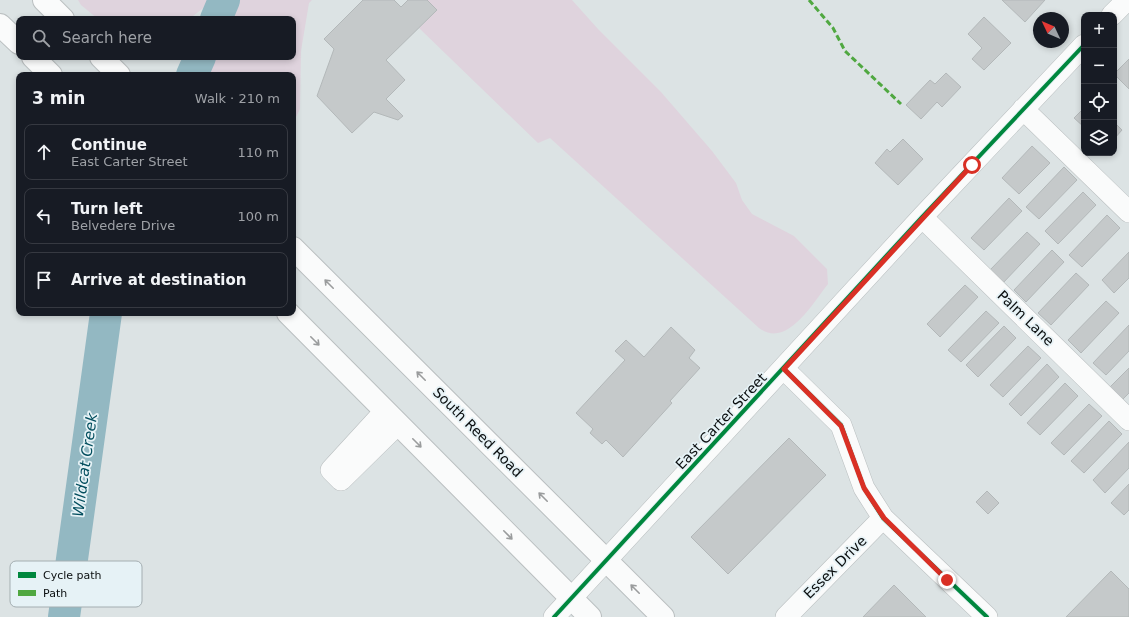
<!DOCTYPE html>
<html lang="en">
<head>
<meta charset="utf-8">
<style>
  :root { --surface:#171b24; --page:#242831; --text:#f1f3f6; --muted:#9ea1a6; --line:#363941 }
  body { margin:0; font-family:"DejaVu Sans",sans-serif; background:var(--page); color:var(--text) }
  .controls { position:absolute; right:12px; top:12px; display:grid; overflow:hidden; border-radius:8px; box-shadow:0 2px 6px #0003 }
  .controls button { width:36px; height:36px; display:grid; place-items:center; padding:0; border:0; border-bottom:1px solid var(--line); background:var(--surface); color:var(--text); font:20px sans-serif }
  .compass { position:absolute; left:1033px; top:12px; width:36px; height:36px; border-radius:50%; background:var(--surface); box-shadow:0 2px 6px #0003; rotate:314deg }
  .stop { position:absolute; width:12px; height:12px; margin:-9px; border:3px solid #d93025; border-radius:50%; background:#fff }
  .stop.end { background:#d93025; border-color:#fff; box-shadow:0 1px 4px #0008 }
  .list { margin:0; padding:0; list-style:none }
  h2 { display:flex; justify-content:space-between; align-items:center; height:52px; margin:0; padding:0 16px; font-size:17px }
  h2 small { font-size:13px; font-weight:400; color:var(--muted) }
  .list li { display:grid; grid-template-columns:26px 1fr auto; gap:12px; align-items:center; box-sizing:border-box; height:56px; margin:0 8px 8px; padding:0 8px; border:1px solid var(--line); border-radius:8px }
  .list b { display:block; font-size:15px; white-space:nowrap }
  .list p { margin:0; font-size:13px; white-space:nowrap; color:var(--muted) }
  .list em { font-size:13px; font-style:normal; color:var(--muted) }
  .icon { flex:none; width:22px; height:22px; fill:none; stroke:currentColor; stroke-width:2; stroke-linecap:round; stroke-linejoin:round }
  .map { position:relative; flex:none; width:1129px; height:617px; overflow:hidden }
  .search { position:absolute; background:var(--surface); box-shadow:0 2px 6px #0003; left:16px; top:16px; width:280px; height:44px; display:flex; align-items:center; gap:10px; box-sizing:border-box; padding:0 14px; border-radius:8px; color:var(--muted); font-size:15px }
  .panel { position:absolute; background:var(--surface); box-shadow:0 2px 6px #0003; left:16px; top:72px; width:280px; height:244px; border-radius:8px }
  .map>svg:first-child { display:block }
  .green { fill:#dfd3dd }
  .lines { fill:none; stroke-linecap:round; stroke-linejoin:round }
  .river { stroke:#93b8c2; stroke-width:32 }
  .building { fill:#c5c9ca; stroke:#b3b8b9 }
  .minor-casing { stroke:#babfc0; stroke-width:22 }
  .major-casing { stroke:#babfc0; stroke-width:24 }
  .minor { stroke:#fafbfb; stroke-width:21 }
  .major { stroke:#fafbfb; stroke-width:22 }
  .quiet { stroke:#50a841; stroke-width:3; stroke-dasharray:6 3; stroke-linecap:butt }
  .cycleway-casing { stroke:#e6f2f6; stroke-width:6 }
  .cycleway { stroke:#00873e; stroke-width:4 }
  .oneway { stroke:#9a9c9d }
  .route { stroke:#d93025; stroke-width:5 }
  .labels { text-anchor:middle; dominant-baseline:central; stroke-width:3.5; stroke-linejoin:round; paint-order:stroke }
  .street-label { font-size:14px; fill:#0a0e0f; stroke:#e6f2f6 }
  .water-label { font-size:15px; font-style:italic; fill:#034e5e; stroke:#e6f2f6 }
  .key { fill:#e6f2f6; stroke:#a4aeb1; stroke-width:1 }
  .key-label { font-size:11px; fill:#0a0e0f }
</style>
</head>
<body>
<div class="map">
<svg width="1129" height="617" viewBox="0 0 1129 617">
  <rect width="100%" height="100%" fill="#dce3e4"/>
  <!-- green -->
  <path class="green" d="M78,0H214L189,19H98L81,5Z
    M224,0H312L309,3L301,51L300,109L293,123V75H192L200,57H293V19H216Z
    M427,0H572L598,29L661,92L712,151L736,183L742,200L752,214L794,236L827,269L828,284C813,303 787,349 759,328L550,138L538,143L419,28L437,10Z"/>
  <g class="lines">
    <!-- river -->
    <path class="river" d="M216,19L224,0
      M192,75L200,57
      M64,617L106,313"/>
  </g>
  <!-- building -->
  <path class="building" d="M363,0H394L401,7L408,0H427L437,10L386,60L405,80L386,99L403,116L398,120L374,112L352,133L317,96L334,49L324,39Z
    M1002,0H1045L1025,22Z
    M984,17L1011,43L984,70L972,59L982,48L968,34Z
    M1129,59V89L1114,74Z
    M946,73L961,87L942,107L937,102L921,119L906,105L930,80L935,84Z
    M1084,108V127L1074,118Z
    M1114,122L1122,130L1114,139Z
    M903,139L923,159L898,185L875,163L887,149L890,152Z
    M1032,146L1050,163L1019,194L1002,178Z
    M1064,167L1077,180L1039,219L1026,207Z
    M1083,192L1096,205L1058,244L1045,231Z
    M1009,198L1022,211L984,250L971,238Z
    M1107,215L1120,228L1082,267L1069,255Z
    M1027,232L1040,244L1002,284L989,271Z
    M1052,250L1064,262L1026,302L1014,290Z
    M1129,252V278L1114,293L1102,280Z
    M1076,273L1089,285L1051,325L1038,313Z
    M965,285L978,297L940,337L927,324Z
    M1106,301L1119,313L1081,353L1068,340Z
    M986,311L999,323L961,362L948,350Z
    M1129,325V351L1106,375L1093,363Z
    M1004,326L1016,338L978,377L966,365Z
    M671,327L695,350L689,358L700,368L670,401L672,403L623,457L606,440L602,444L590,433L593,429L576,413L625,360L615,351L626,340L644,357Z
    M1028,346L1041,358L1003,397L990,385Z
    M1047,364L1059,377L1021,416L1009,404Z
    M1129,368V393L1123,399L1110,387Z
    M1065,383L1078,396L1040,435L1027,423Z
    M1089,404L1102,416L1064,455L1051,443Z
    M1109,421L1122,434L1084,473L1071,461Z
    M789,438L826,475L728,574L691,537Z
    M1129,442V468L1105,493L1093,480Z
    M1129,484V510L1124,515L1111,503Z
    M987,491L999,503L988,514L976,502Z
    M1111,571L1129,589V617H1066Z
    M894,585L926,617H863Z"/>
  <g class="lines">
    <!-- minor casing -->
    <g class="minor-casing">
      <path id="minor" d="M1112,15L1127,0
        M1023,109L1129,212
        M922,217L1129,420
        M784,369L841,425L864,488L883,518L987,617
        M385,411L331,470L341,480L398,424
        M554,617L922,217L1084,45
        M786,617L883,518"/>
    </g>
    <!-- major casing -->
    <g class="major-casing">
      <path id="major" d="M44,0L63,19
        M0,25L19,43
        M33,57L51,75
        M101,57L119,75
        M293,248L663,617
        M288,313L590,617"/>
    </g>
    <!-- minor -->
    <use href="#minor" class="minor"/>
    <!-- major -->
    <use href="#major" class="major"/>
    <!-- quiet -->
    <path class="quiet" d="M809,0L833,28L845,51L901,104"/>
    <!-- cycleway casing -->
    <g class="cycleway-casing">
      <path id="cycleway" d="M784,369L841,425L864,488L883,518L987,617
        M554,617L922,217L1084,45"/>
    </g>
    <!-- cycleway -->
    <use href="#cycleway" class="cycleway"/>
  </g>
  <!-- one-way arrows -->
  <defs><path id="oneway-shaft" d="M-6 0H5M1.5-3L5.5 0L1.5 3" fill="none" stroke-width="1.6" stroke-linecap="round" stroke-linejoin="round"/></defs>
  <g class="oneway">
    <use href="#oneway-shaft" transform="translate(329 284) rotate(-135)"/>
    <use href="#oneway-shaft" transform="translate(315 341) rotate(45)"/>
    <use href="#oneway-shaft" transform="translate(421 376) rotate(-135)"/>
    <use href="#oneway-shaft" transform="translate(417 443) rotate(45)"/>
    <use href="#oneway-shaft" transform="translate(543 497) rotate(-135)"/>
    <use href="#oneway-shaft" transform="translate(508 535) rotate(45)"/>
    <use href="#oneway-shaft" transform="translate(635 589) rotate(-135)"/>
  </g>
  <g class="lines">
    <!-- route -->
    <path class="route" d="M947,580L884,518L864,488L841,426L784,369L972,165"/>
  </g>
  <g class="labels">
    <!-- street labels -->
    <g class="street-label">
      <text transform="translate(1026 318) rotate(44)">Palm Lane</text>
      <text transform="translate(721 421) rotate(-47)">East Carter Street</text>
      <text transform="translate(478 432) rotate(45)">South Reed Road</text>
      <text transform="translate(835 567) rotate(-45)">Essex Drive</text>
    </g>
    <!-- water labels -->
    <g class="water-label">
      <text transform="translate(85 465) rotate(-82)">Wildcat Creek</text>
    </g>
  </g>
  <!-- legend -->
  <rect x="10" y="561" width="132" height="46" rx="6" class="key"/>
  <rect x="18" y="572" width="18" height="6" fill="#00873e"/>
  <rect x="18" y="590" width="18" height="6" fill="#50a841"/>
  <g class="key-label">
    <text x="43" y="579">Cycle path</text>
    <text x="43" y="597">Path</text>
  </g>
</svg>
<div class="controls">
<button>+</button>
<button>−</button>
<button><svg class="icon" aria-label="locate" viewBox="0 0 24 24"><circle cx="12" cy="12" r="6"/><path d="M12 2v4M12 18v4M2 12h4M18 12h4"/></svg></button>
<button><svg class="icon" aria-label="layers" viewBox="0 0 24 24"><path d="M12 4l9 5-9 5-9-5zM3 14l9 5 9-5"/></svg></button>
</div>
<svg class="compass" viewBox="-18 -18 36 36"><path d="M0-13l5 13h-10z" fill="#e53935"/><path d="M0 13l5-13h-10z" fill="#9ea1a6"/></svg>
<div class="stop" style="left:972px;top:165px"></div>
<div class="stop end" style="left:947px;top:580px"></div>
<div class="search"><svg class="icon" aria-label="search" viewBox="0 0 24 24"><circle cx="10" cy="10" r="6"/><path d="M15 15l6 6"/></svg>Search here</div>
<section class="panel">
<h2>3 min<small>Walk · 210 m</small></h2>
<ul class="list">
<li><svg class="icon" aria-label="ahead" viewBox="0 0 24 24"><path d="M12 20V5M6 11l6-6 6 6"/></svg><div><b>Continue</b><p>East Carter Street</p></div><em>110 m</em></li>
<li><svg class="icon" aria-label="left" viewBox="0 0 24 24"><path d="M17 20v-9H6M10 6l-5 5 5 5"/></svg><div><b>Turn left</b><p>Belvedere Drive</p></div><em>100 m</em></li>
<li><svg class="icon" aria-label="arrive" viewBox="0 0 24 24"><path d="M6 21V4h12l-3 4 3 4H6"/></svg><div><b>Arrive at destination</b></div></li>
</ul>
</section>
</div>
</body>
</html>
